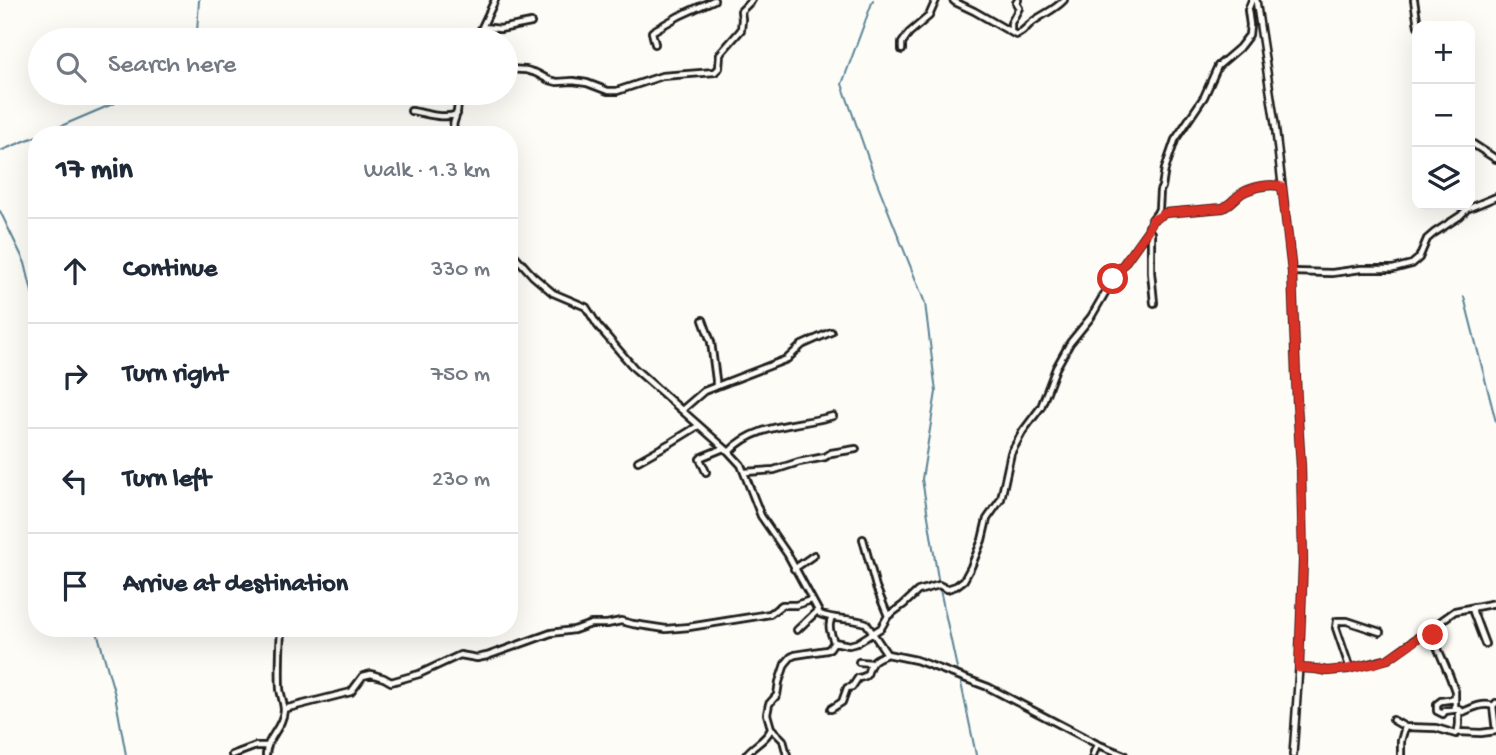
<!DOCTYPE html>
<html lang="en">
<head>
<meta charset="utf-8">
<style>
  :root { --surface:#fff; --page:#f2f2f3; --text:#1f2937; --muted:#747a83; --line:#e0e1e3 }
  body { margin:0; font-family:"Gochi Hand",sans-serif; background:var(--page); color:var(--text) }
  .controls { position:absolute; right:21px; top:21px; display:grid; overflow:hidden; border-radius:14px; box-shadow:0 7px 28px #0002 }
  .controls button { width:63px; height:63px; display:grid; place-items:center; padding:0; border:0; border-bottom:2px solid var(--line); background:var(--surface); color:var(--text); font:35px sans-serif }
  .stop { position:absolute; width:21px; height:21px; margin:-16px; border:5px solid #d93025; border-radius:50%; background:#fff }
  .stop.end { background:#d93025; border-color:#fff; box-shadow:0 2px 7px #0008 }
  .list { margin:0; padding:0; list-style:none }
  h2 { display:flex; justify-content:space-between; align-items:center; height:91px; margin:0; padding:0 28px; font-size:30px }
  h2 small { font-size:23px; font-weight:400; color:var(--muted) }
  .list li { display:grid; grid-template-columns:46px 1fr auto; gap:21px; align-items:center; box-sizing:border-box; height:105px; padding:0 28px; border-top:2px solid var(--line) }
  .list b { display:block; font-size:26px; white-space:nowrap }
  .list em { font-size:23px; font-style:normal; color:var(--muted) }
  .icon { flex:none; width:38px; height:38px; fill:none; stroke:currentColor; stroke-width:2; stroke-linecap:round; stroke-linejoin:round }
  .map { position:relative; flex:none; width:1496px; height:755px; overflow:hidden }
  .search { position:absolute; background:var(--surface); box-shadow:0 7px 28px #0002; left:28px; top:28px; width:490px; height:77px; display:flex; align-items:center; gap:18px; box-sizing:border-box; padding:0 24px; border-radius:38px; color:var(--muted); font-size:26px }
  .panel { position:absolute; background:var(--surface); box-shadow:0 7px 28px #0002; left:28px; top:126px; width:490px; height:511px; border-radius:28px }
  .map>svg:first-child { display:block }
  .lines { fill:none; stroke-linecap:round; stroke-linejoin:round }
  .stream { stroke:#5a8395; stroke-width:2 }
  .minor-casing { stroke:#1c1c1c; stroke-width:10 }
  .tertiary-casing { stroke:#1c1c1c; stroke-width:10 }
  .minor { stroke:#fdfcf7; stroke-width:4.5 }
  .tertiary { stroke:#fdfcf7; stroke-width:5 }
  .route { stroke:#d93025; stroke-width:9 }
</style>
</head>
<body>
<div class="map">
<svg width="1496" height="755" viewBox="0 0 1496 755">
  <rect width="100%" height="100%" fill="#fdfcf7"/>
  <filter id="ink" filterUnits="userSpaceOnUse"><feTurbulence type="fractalNoise" baseFrequency=".0143" numOctaves="2"/><feDisplacementMap in="SourceGraphic" scale="14" xChannelSelector="R" yChannelSelector="G"/><feConvolveMatrix kernelMatrix="1 2 1 2 8 2 1 2 1" color-interpolation-filters="sRGB"/></filter>
  <g filter="url(#ink)">
    <g class="lines">
      <!-- stream -->
      <path class="stream" d="M873,0L842,84L874,175L925,303L936,392L922,479L939,585L958,673
        M188,40L197,32L199,0
        M40,135L115,103L127,93
        M0,151L37,136
        M0,211L25,263L37,312
        M1464,297L1496,422
        M96,628L115,695L126,755
        M960,678L976,755"/>
      <!-- minor casing -->
      <g class="minor-casing">
        <path id="minor" d="M953,0L955,2L974,11L1016,35C1023,32 1025,29 1030,24C1040,15 1054,11 1064,0
          M1414,0L1418,26
          M483,27L500,29L531,23
          M1011,32V23L1019,8L1016,3L1018,0
          M476,40L495,0
          M655,44L652,32L653,31L679,16L714,0
          M902,50V43L909,33L929,16L936,0
          M506,69L526,70L536,73L549,80L557,82L573,81L587,83L608,91H617L662,76L715,72L719,68L720,54L741,30L742,19L741,11L752,0
          M411,111C426,113 443,120 457,114
          M455,135C451,122 455,122 457,112C458,106 458,99 458,93
          M1470,142L1496,159
          M1154,219L1165,213L1223,208C1231,204 1235,198 1242,193C1252,187 1271,183 1282,187
          M1148,230L1151,233V272L1154,303
          M509,249L533,276L553,293L586,307L598,326L634,368L729,452L741,465L761,516L788,555L820,614C834,620 850,618 866,623L887,654L916,660L988,687L1097,744L1124,755
          M1292,272L1332,273L1361,269H1393L1412,264L1419,258L1427,239L1434,233L1460,216L1467,209L1496,197
          M703,320L711,342L716,380V385
          M682,410L704,391L787,359L802,345L831,332
          M729,452C756,423 798,426 833,416
          M638,461L672,442L698,426
          M706,472L700,459L702,457L724,448
          M745,472L774,470L799,462L825,457L831,453L856,449
          M863,539L876,587L888,616
          M794,569L814,555
          M1473,607V612L1485,644
          M832,618C827,625 831,634 834,642
          M797,630L817,611
          M1430,630L1450,677L1455,691V707L1459,709V724L1458,730L1459,732L1481,733L1496,731L1493,706
          M834,642L849,645L857,643L881,628L888,616L903,605L918,591L939,585L947,589L956,586L964,580L971,567L982,540L987,519L1001,499L1011,453L1023,431L1041,407L1056,368L1070,343L1091,317L1113,279L1148,230L1151,221L1157,213L1159,209L1160,191L1162,187L1165,169L1175,140L1204,97L1218,66L1239,48L1249,35L1250,25L1248,10L1252,0
          M859,662L872,663
          M1299,668L1316,669L1327,671L1348,669L1388,659L1455,611L1496,603
          M1348,669L1349,666L1336,628L1337,621H1347L1380,632
          M1455,699L1441,701L1437,704V711L1443,714L1445,711L1459,709L1463,712C1472,708 1483,702 1493,706L1496,703
          M284,709L351,692L363,676L371,674L384,678L391,682L419,674L460,655L477,658L487,656L551,633L574,630L591,624H607L621,621L633,624L666,629L689,627L770,614L782,605H796L811,600
          M831,709L842,702L847,688L852,687L858,678C872,676 865,672 872,663C875,658 881,657 887,654
          M1393,720L1405,727L1436,728L1456,734L1459,732
          M232,755L256,746H266
          M266,755C266,738 283,728 284,710C284,703 281,696 280,689C279,668 280,648 281,628
          M746,755C753,745 766,741 771,729
          M787,755L783,740L771,728L767,714L769,704L777,695L779,682L785,664L791,657L795,655L827,650L830,648L834,642
          M1093,755L1097,744
          M1401,755V741L1405,727"/>
      </g>
      <!-- tertiary casing -->
      <g class="tertiary-casing">
        <path id="tertiary" d="M1256,0L1275,124L1292,272L1297,403L1301,467L1303,561L1299,668L1293,755"/>
      </g>
      <!-- minor -->
      <use href="#minor" class="minor"/>
      <!-- tertiary -->
      <use href="#tertiary" class="tertiary"/>
    </g>
  </g>
  <g class="lines" filter="url(#ink)">
    <!-- route -->
    <path class="route" d="M1113,279L1148,230L1153,219L1157,218L1165,213L1223,208C1231,204 1235,198 1242,193C1252,187 1271,183 1282,187L1292,272L1297,403L1301,467L1303,561L1299,668L1316,669L1327,671L1348,669L1375,663L1388,659L1430,630L1433,635"/>
  </g>
</svg>
<div class="controls">
<button>+</button>
<button>−</button>
<button><svg class="icon" aria-label="layers" viewBox="0 0 24 24"><path d="M12 4l9 5-9 5-9-5zM3 14l9 5 9-5"/></svg></button>
</div>
<div class="stop" style="left:1113px;top:279px"></div>
<div class="stop end" style="left:1433px;top:635px"></div>
<div class="search"><svg class="icon" aria-label="search" viewBox="0 0 24 24"><circle cx="10" cy="10" r="6"/><path d="M15 15l6 6"/></svg>Search here</div>
<section class="panel">
<h2>17 min<small>Walk · 1.3 km</small></h2>
<ul class="list">
<li><svg class="icon" aria-label="ahead" viewBox="0 0 24 24"><path d="M12 20V5M6 11l6-6 6 6"/></svg><div><b>Continue</b></div><em>330 m</em></li>
<li><svg class="icon" aria-label="right" viewBox="0 0 24 24"><path d="M7 20v-9h11M14 6l5 5-5 5"/></svg><div><b>Turn right</b></div><em>750 m</em></li>
<li><svg class="icon" aria-label="left" viewBox="0 0 24 24"><path d="M17 20v-9H6M10 6l-5 5 5 5"/></svg><div><b>Turn left</b></div><em>230 m</em></li>
<li><svg class="icon" aria-label="arrive" viewBox="0 0 24 24"><path d="M6 21V4h12l-3 4 3 4H6"/></svg><div><b>Arrive at destination</b></div></li>
</ul>
</section>
</div>
</body>
</html>
